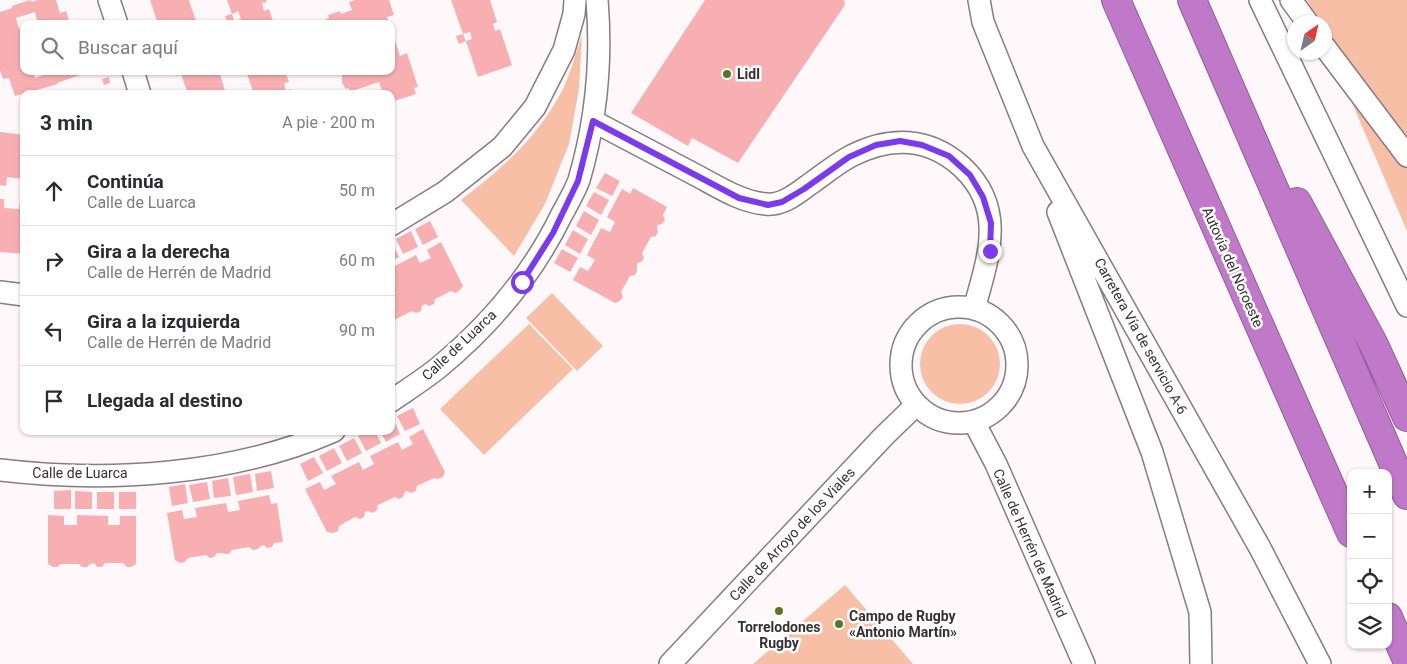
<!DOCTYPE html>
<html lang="es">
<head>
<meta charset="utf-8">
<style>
  :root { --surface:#fff; --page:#f2f2f3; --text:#2b2b33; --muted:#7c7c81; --line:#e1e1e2 }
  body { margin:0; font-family:Roboto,sans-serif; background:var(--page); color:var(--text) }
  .controls { position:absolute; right:15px; bottom:15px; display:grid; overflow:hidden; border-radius:10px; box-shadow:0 1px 4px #0004 }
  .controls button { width:45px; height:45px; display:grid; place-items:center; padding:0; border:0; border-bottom:1px solid var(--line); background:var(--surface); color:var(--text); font:25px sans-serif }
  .compass { position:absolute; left:1287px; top:15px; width:45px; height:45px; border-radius:50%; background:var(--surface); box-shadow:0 1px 4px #0004; rotate:34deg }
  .stop { position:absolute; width:15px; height:15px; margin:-11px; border:4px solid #7c3aed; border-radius:50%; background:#fff }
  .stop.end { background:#7c3aed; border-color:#fff; box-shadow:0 1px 5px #0008 }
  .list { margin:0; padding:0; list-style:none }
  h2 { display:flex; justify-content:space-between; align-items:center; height:65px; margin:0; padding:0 20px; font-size:21px }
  h2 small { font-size:16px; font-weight:400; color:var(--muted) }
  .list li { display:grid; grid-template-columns:32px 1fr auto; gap:15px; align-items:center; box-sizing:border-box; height:70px; padding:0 20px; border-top:1px solid var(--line) }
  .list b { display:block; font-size:19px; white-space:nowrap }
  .list p { margin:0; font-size:16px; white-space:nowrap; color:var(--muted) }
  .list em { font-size:16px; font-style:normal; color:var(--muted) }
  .icon { flex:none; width:28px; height:28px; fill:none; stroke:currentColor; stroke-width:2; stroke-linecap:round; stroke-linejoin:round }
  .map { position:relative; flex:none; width:1407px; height:664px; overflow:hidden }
  .search { position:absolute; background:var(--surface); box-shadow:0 1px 4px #0004; left:20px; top:20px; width:375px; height:55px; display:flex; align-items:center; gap:12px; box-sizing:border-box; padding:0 18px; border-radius:10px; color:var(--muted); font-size:19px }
  .panel { position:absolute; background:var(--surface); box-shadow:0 1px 4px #0004; left:20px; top:90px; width:375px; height:345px; border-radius:10px }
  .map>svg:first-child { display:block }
  .green { fill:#f8bfa7 }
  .building { fill:#f8afb2 }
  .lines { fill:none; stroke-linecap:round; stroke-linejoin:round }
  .street-casing { stroke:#887b81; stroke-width:24 }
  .highway-casing { stroke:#905f94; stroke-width:30 }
  .street { stroke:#fff; stroke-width:21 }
  .highway { stroke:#c078c9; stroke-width:28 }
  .route { stroke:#7c3aed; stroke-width:6 }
  .poi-dot { fill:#5b7426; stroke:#fff; stroke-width:2 }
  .labels { text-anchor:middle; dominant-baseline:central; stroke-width:5; stroke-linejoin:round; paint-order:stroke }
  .poi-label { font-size:14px; font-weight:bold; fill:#363033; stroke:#fff; text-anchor:start }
  .street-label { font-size:14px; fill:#363033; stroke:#fff }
</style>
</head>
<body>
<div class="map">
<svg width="1407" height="664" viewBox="0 0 1407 664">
  <rect width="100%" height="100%" fill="#fef8fa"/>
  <!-- green -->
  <path class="green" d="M1307,0H1407V231L1325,40L1324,22H1317Z
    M582,35L579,89L569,144L545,204L514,256L461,200C503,168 538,137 563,89C571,72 576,52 582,35Z
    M552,293L603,346L577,371L526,318Z
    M529,324L573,369L484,455L440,409Z
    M920 364a40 40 0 1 1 80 0a40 40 0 1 1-80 0Z
    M845,585L913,664H753Z"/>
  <!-- building -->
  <path class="building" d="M30,0L32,2L37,0H56L60,13L66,11L70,24H38L35,12L16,18L19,29L24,27V71H33L35,78L54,71H79L80,75L57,83L58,84L15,96L9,78L3,79L0,70V12L12,8V6Z
    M150,0H189L196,21L190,24H158Z
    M227,0H266L267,2L262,3L264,11L269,9L274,24H235L234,21L241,19L238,11L232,14Z
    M355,0H389L394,15L387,17L389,24H326L325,20L329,18L328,15L340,11L341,14L352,10L349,2Z
    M451,0H490L497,22L493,24L495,31L500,29L512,65L478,77L466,41L472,39L470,32L463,34Z
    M705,0H844L845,5L738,163L692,138L688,146L631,113Z
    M232,14L234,21L228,23L225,16Z
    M392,31L400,56L407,53L418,87L414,88L416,94L391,102V94H383L379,82L349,92V88L346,89L342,83V71H391Z
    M463,34L466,41L459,44L456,36Z
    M174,71H219L226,94H188L181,74L176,76Z
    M246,71H285L289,82L284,83L286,91L291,89L292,94H261L260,91L254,94Z
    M109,77L110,83L104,85L102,79Z
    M0,132L24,135V188L21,187L22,179L7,177L6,186L0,185Z
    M605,173L620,181L612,196L596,188Z
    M633,188L667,207L663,215L665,220L662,224L658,225L657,227L658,232L656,236L651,237L642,253L644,258L641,262L637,263V271L635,275L630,276L621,292L623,297L620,301L615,303L573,280L580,267L588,271L595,260L587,255L601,228L610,232L615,222L607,217L622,189L630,194Z
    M594,192L609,200L601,215L586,206Z
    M0,199H4V208L19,209L20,201H24V254L0,252Z
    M584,211L599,220L591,235L576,226Z
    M430,221L438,237L423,245L415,229Z
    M573,230L588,239L580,254L565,245Z
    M411,231L418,247L403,254L396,239Z
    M391,241L399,257L391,261Z
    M441,242L463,286L460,290L456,293L451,291L435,299L434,304L429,306L425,304L422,306L421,311L416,313L412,311L396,319L394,324L391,326V268L416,255L420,263L431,258L427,250Z
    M562,249L578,258L570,272L554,263Z
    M413,408L420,424L405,431L397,416Z
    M393,418L400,434L386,442L380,431H391V419Z
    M423,429L445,472L443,477L438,479L434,478L417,486L416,491L411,493L407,491L405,492L403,497L399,499L395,497L378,505L377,510L373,513L368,511L365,512L364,517L360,519L355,517L339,526L338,531L333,533L327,532L305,489L320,482L324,490L336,484L331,476L359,462L363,470L374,464L370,456L398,442L402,450L413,444L409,437Z
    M367,431H375L381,443L366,451L358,436Z
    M354,438L362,453L347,461L339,446Z
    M334,448L342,463L327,471L319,456Z
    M314,457L323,473L308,481L300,464Z
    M271,471L274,488L257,491L255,474Z
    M250,474L253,492L236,495L233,477Z
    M228,478L231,496L214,498L212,481Z
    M207,482L210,499L193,502L189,485Z
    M185,484L188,503L172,506L169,487Z
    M71,490V509H54V491Z
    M75,491L92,492V509H75Z
    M97,492H114V509H97Z
    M119,492H136V509H119Z
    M269,495L271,504L277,503L283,542L274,543L272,547L267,548L264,545L261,546L258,549L253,550L249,547L232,550L229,554L217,553L214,557L210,558L206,555L188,558L185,562L180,563L175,560L167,513L182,510L184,519L197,517L195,508L226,503L228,512L240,510L238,501Z
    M48,515L64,516V525H77V515L108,516V525H120V516H136V564L131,567H127L123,563H105L102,567H97L94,563L90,564L87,567H82L79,564H61L57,567H53L48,564Z"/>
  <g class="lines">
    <!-- street casing -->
    <g class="street-casing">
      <path id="street" d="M109,0L117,24
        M979,0L983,22L1033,146L1260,548L1320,664
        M1260,0L1407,306
        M1291,0L1307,22
        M1324,46L1407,156
        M133,71L140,94
        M593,121C625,138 658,155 690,172C714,184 739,202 766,204C782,206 798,193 810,184C823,175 836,164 851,156C890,136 929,137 962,167C1007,209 988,258 974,309
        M1058,212L1152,452L1200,612L1201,664
        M391,225L445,192L502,147L535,107L564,50L574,14L575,0
        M0,292L24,295
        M901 365a58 58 0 1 1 116 0a58 58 0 1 1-116 0Z
        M391,401C407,390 423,380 438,368C489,326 533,274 562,214C568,203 575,191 579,180C596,122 602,60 597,0
        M974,422L996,464L1084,664
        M0,470C108,483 234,475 334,431
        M670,664L883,437L916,405"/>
    </g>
    <!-- highway casing -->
    <g class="highway-casing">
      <path id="highway" d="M1116,0L1351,533
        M1192,0L1407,495
        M1297,202L1373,343L1407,417
        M1388,617L1407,660"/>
    </g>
    <!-- street -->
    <use href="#street" class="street"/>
    <!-- highway -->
    <use href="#highway" class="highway"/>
  </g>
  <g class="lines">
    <!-- route -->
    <path class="route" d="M522,282L553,233L578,181L593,121L739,198L768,205L782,202L804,189L849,157L876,145L900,141L922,145L949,156L970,175L983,197L991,223L990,251"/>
  </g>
  <!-- markers -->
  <g class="poi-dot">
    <circle cx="727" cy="74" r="5"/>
    <circle cx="779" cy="611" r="5"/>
    <circle cx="839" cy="624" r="5"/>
  </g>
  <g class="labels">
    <!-- poi labels -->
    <g class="poi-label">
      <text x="737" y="74">Lidl</text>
      <text x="849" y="616">Campo de Rugby<tspan x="849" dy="16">«Antonio Martín»</tspan></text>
      <text x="779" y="627" text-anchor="middle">Torrelodones<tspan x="779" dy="16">Rugby</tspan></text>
    </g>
    <!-- street labels -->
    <g class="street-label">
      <text transform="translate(1233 267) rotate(66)">Autovía del Noroeste</text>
      <text transform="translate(1141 336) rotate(61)">Carretera Vía de servicio A-6</text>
      <text transform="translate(459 345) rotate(-43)">Calle de Luarca</text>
      <text x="80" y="473">Calle de Luarca</text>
      <text transform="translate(792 534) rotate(-47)">Calle de Arroyo de los Viales</text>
      <text transform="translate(1030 543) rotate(66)">Calle de Herrén de Madrid</text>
    </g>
  </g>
</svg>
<div class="controls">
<button>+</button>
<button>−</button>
<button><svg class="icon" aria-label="locate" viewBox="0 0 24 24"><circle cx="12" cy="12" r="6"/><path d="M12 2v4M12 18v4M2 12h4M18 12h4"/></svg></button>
<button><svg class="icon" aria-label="layers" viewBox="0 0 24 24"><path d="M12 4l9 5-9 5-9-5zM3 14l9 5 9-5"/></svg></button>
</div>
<svg class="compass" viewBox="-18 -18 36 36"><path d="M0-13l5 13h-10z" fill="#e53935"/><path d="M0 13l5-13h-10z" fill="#7c7c81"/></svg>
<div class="stop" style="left:522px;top:282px"></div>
<div class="stop end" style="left:990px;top:251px"></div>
<div class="search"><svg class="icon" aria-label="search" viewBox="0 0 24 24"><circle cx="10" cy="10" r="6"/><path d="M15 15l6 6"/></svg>Buscar aquí</div>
<section class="panel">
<h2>3 min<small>A pie · 200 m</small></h2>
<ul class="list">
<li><svg class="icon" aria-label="ahead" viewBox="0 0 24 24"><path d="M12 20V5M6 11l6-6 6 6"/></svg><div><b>Continúa</b><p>Calle de Luarca</p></div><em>50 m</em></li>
<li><svg class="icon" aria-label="right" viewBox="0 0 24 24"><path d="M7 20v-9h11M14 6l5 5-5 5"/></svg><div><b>Gira a la derecha</b><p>Calle de Herrén de Madrid</p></div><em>60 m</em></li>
<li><svg class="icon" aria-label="left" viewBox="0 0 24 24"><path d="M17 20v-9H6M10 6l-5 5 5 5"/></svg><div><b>Gira a la izquierda</b><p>Calle de Herrén de Madrid</p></div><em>90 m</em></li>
<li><svg class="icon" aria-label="arrive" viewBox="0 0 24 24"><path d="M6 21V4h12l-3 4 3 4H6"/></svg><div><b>Llegada al destino</b></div></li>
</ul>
</section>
</div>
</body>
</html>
